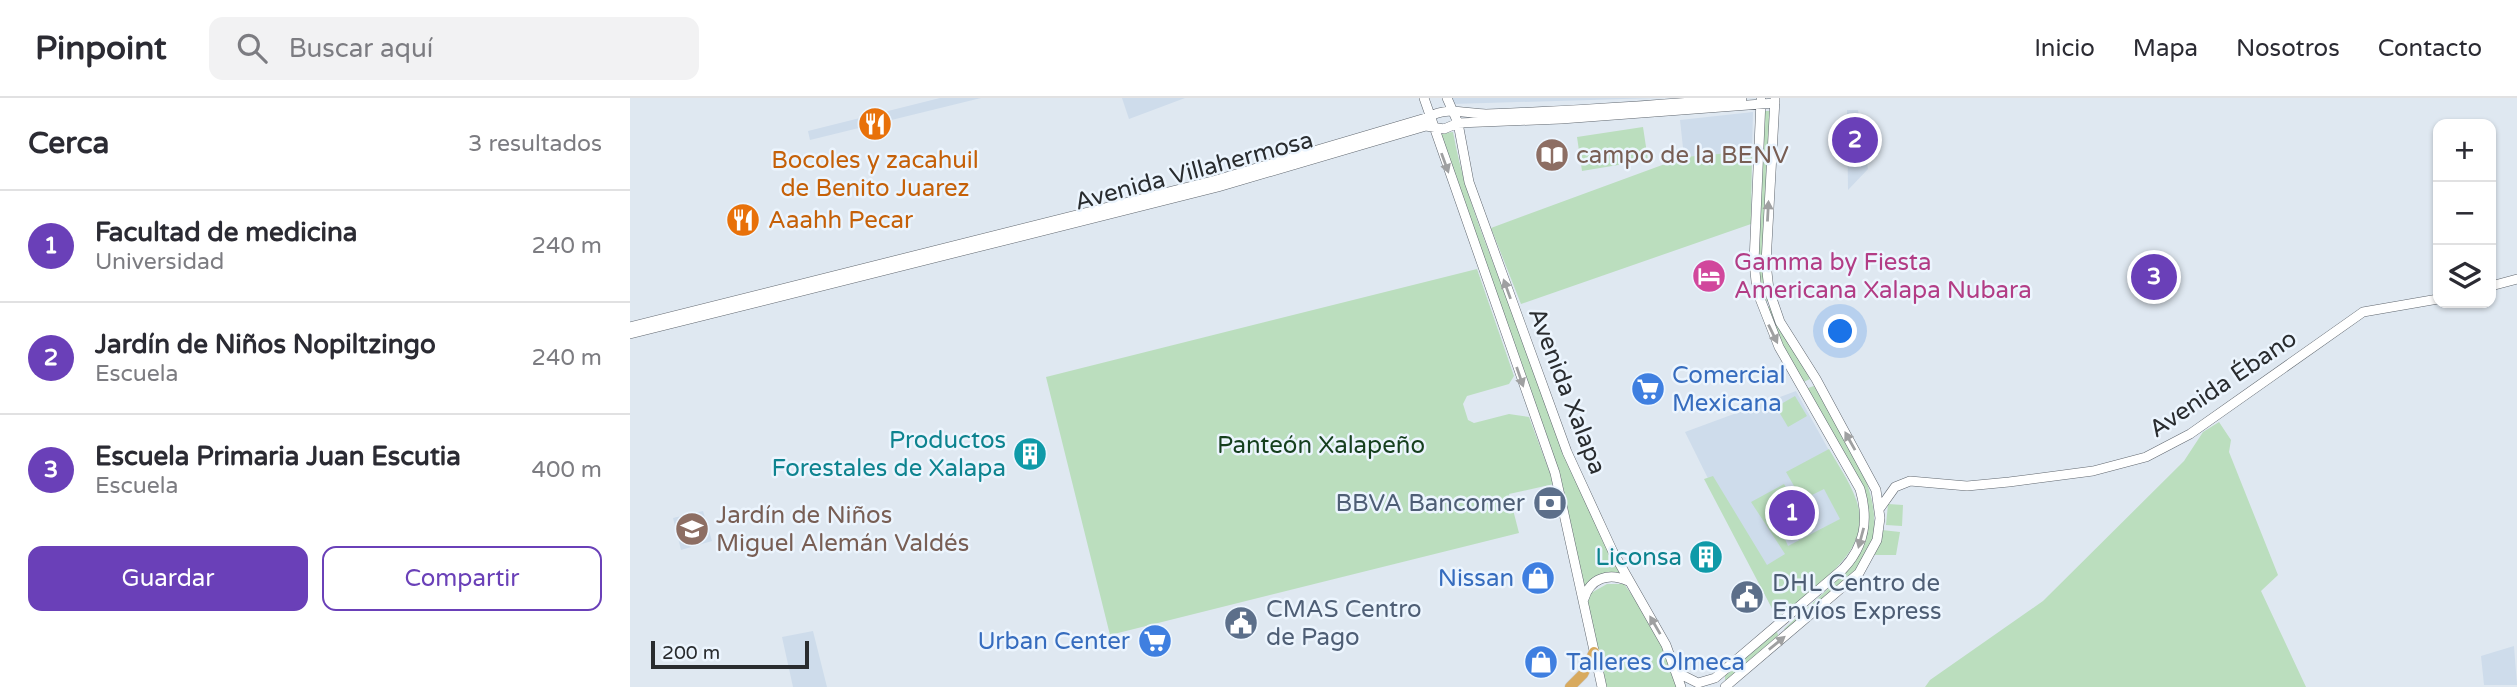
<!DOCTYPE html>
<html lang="es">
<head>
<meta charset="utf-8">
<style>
  :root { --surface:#fff; --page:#f2f2f3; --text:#2b2b33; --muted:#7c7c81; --line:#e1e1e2; --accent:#6a40b8 }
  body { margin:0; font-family:"Varela Round",sans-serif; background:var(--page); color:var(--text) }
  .controls { position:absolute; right:21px; top:21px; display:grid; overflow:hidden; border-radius:14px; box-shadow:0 2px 5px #0004 }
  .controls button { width:63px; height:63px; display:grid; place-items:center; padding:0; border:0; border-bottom:2px solid var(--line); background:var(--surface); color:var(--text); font:35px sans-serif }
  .scale { position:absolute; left:21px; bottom:18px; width:158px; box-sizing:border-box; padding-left:7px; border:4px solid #292c2f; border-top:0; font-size:19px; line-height:24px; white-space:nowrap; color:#292c2f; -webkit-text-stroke:5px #ecf5fe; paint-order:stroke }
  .you { position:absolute; left:1211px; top:234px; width:24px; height:24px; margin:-18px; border:5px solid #fff; border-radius:50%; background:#1a73e8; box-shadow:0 0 0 10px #1a73e833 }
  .badge { display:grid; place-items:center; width:46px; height:46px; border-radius:50%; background:var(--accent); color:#fff; font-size:23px; font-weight:700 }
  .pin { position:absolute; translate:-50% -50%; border:4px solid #fff; box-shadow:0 2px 7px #0006 }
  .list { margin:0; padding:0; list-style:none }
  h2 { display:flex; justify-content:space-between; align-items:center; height:91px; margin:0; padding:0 28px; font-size:30px }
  h2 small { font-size:23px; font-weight:400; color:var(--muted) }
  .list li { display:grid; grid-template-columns:46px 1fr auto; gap:21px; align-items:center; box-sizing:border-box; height:112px; padding:0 28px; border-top:2px solid var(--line) }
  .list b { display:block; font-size:26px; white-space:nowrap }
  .list p { margin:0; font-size:23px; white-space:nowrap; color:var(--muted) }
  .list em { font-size:23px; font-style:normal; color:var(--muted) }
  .actions { display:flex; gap:14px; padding:21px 28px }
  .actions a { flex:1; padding:16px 0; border:2px solid var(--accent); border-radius:14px; text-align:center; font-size:24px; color:var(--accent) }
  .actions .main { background:var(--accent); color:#fff }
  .icon { flex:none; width:38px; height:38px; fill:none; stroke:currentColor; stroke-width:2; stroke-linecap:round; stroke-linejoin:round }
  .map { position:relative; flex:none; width:1887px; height:589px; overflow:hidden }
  header { display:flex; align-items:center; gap:42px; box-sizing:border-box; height:98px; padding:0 35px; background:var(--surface); border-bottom:2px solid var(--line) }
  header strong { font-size:33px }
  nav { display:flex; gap:38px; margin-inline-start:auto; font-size:24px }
  .search { width:490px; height:63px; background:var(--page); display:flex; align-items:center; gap:18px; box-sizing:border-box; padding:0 24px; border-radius:14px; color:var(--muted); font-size:26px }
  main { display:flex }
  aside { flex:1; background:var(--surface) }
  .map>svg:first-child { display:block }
  .built { fill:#cedceb }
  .green { fill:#bbdebe }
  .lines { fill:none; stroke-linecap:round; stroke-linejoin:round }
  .secondary-casing { stroke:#60676f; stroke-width:10 }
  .trunk-casing { stroke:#c7c8c9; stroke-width:11 }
  .secondary { stroke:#fff; stroke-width:9 }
  .trunk { stroke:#d8aa5e; stroke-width:10 }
  .oneway { fill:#9fa0a1 }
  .labels { text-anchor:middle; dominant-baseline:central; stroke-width:5; stroke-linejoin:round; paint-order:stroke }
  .education-label { font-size:24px; fill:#785e54; stroke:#ecf5fe; text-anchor:start }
  .food-label { font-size:24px; fill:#c56008; stroke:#ecf5fe }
  .street-label { font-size:24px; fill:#292c2f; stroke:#ecf5fe }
  .hotel-label { font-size:24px; fill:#b23c85; stroke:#ecf5fe; text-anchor:start }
  .shop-label { font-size:24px; fill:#366cbe; stroke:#ecf5fe; text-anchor:start }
  .culture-label { font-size:24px; fill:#0d838f; stroke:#ecf5fe; text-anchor:end }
  .park-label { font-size:24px; fill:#153f1d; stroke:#ecf5fe }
  .service-label { font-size:24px; fill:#4e5e75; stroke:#ecf5fe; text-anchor:start }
</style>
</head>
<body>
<header>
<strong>Pinpoint</strong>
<div class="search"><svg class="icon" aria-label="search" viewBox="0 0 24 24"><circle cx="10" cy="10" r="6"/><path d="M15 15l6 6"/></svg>Buscar aquí</div>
<nav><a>Inicio</a><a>Mapa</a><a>Nosotros</a><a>Contacto</a></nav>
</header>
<main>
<aside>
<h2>Cerca<small>3 resultados</small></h2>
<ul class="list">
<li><span class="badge">1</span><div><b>Facultad de medicina</b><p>Universidad</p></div><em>240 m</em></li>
<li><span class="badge">2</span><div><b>Jardín de Niños Nopiltzingo</b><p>Escuela</p></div><em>240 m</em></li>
<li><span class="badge">3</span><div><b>Escuela Primaria Juan Escutia</b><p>Escuela</p></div><em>400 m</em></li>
</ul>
<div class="actions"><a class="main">Guardar</a><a>Compartir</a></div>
</aside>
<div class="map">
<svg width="1887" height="589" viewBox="0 0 1887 589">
  <rect width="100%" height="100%" fill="#dfe8f1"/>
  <!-- built -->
  <path class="built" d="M310,0H351L180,42L178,33Z
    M492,0H555L499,21Z
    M821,0H1026L823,6Z
    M1217,12H1228L1238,71L1218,92Z
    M1123,14L1122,53L1054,59L1050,22Z
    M1540,166L1543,186L1509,192L1507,171Z
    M1166,293L1227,403L1228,426L1213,462L1147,520L1055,334Z
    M73,413L82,443L51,452L43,420Z
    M183,533L197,589H163L152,539Z
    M1884,548L1887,587H1854L1851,558Z"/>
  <!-- green -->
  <path class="green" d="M1133,13H1140L1134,175L1140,202L1131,204L1127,176Z
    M1013,29L1018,62L952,73L947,39Z
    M823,34C833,91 855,143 875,196C910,291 949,384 991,476L955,492L934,394L920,346L807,36Z
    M1122,53L1121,126L891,206L861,130L1054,59Z
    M847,171L884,278L879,286L837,298L833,306L838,322L844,325L879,316L899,319L924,386L879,396L889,435L480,537L416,279Z
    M1142,208L1180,281L1171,285L1135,210Z
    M1184,288C1215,343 1277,417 1223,478C1204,499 1179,516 1157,535L1154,531L1211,479L1229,456L1231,391L1175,291Z
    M1165,298L1177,318L1158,329L1146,309Z
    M1589,324L1601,342L1599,354L1648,477L1631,493L1676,589H1295L1300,582L1413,503L1554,363L1573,334Z
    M1199,351C1210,371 1229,396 1230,420C1233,460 1175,497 1147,520L1074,381L1083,378L1137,467L1155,456L1121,404L1154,386L1166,406L1148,417L1157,433L1155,441L1158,448L1210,421L1194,391L1172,402L1156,374Z
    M1258,406L1273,407L1272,428L1256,427Z
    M1252,432L1270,434L1266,457H1243Z
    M977,486H994C1019,519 1035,551 1050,589H974L956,509L961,495Z
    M1146,532L1149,539L1097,584L1095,582V577Z"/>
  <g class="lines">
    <!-- secondary casing -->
    <g class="secondary-casing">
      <path id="secondary" d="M794,0L925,375L972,589
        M817,0L828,25L839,84L937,354L983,454L1036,547L1051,589
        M1861,188L1887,181
        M0,229L586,82L799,19C817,8 836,16 856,16C942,13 1027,7 1112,0
        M0,236L588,89L796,28L814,31L828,25L931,21L1145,5
        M1250,410L1265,389L1280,383L1337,388L1379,384L1463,373L1516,359L1560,336L1733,214L1808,201
        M954,501C960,480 979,474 998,483
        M1048,575L1068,585L1085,580L1213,471C1235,448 1239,422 1230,391L1149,249L1127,193L1124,164L1131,2
        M1095,589L1229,475L1247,442L1250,420L1246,392L1186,281L1150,224L1139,192L1136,165L1145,1"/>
    </g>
    <!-- trunk casing -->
    <g class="trunk-casing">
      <path id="trunk" d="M940,589L953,576L964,554"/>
    </g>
    <!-- secondary -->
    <use href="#secondary" class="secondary"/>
    <!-- trunk -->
    <use href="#trunk" class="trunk"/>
  </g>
  <!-- one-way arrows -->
  <defs><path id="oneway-solid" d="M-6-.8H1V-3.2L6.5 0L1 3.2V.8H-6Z" transform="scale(1.75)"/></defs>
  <g class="oneway">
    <use href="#oneway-solid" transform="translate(815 65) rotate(70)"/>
    <use href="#oneway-solid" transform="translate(1138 113) rotate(-87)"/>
    <use href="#oneway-solid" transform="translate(877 191) rotate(-110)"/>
    <use href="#oneway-solid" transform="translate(1143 236) rotate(64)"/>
    <use href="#oneway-solid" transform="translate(890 279) rotate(71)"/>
    <use href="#oneway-solid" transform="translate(1220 343) rotate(-119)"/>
    <use href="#oneway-solid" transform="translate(1231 440) rotate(105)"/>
    <use href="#oneway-solid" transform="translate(1025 527) rotate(-120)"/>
    <use href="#oneway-solid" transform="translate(1147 545) rotate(-39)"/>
  </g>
  <!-- icons -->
  <defs>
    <g id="restaurant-disc" transform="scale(1.75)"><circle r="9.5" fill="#e8710a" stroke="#ecf5fe"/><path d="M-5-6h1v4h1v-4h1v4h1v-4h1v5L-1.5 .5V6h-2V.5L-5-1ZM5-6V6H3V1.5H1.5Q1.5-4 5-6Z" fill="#fff"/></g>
    <g id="library-disc" transform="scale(1.75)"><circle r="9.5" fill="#8d6e63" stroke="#ecf5fe"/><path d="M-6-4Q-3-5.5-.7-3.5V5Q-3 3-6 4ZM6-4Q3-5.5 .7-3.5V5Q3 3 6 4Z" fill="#fff"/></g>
    <g id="hotel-disc" transform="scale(1.75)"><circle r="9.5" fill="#d1479c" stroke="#ecf5fe"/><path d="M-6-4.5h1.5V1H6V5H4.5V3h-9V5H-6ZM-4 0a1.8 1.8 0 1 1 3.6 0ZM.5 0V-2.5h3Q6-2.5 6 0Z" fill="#fff"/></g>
    <g id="supermarket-disc" transform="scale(1.75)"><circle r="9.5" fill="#3f7fe0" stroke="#ecf5fe"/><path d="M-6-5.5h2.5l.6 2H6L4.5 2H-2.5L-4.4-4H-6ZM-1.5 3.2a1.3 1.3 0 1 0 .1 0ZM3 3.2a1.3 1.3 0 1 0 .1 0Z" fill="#fff"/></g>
    <g id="building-disc" transform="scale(1.75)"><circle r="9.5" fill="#0f9aa8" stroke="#ecf5fe"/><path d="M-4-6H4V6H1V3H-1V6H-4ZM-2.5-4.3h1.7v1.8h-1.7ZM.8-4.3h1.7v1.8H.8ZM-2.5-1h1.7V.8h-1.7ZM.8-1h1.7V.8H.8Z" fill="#fff"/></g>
    <g id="bank-disc" transform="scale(1.75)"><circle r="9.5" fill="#5c6f8a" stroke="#ecf5fe"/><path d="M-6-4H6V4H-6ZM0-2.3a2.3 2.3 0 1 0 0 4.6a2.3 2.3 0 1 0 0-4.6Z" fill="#fff"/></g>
    <g id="school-disc" transform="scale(1.75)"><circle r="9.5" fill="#8d6e63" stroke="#ecf5fe"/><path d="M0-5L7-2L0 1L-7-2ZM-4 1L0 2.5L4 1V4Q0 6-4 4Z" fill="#fff"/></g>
    <g id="shop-disc" transform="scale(1.75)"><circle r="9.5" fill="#3f7fe0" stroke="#ecf5fe"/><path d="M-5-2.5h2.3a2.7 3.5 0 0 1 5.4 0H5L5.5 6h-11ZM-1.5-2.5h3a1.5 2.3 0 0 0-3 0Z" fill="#fff"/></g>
    <g id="civic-disc" transform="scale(1.75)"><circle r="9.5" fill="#5c6f8a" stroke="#ecf5fe"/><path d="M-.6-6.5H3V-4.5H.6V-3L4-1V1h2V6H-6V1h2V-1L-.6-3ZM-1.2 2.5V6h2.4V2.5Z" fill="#fff"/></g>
  </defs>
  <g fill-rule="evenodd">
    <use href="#restaurant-disc" x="245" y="26"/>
    <use href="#library-disc" x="922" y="57"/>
    <use href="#restaurant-disc" x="113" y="122"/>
    <use href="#hotel-disc" x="1079" y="178"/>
    <use href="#supermarket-disc" x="1018" y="291"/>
    <use href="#building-disc" x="400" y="356"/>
    <use href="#bank-disc" x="920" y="405"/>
    <use href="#school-disc" x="62" y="431"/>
    <use href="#building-disc" x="1076" y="459"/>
    <use href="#shop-disc" x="908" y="480"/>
    <use href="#civic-disc" x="1117" y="499"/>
    <use href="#civic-disc" x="611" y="525"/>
    <use href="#supermarket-disc" x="525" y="543"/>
    <use href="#shop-disc" x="911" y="564"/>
  </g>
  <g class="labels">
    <!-- education labels -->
    <g class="education-label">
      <text x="946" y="57">campo de la BENV</text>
      <text x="86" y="417">Jardín de Niños<tspan x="86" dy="28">Miguel Alemán Valdés</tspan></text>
    </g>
    <!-- food labels -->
    <g class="food-label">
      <text x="245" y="62">Bocoles y zacahuil<tspan x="245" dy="28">de Benito Juarez</tspan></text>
      <text x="138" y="122" text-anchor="start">Aaahh Pecar</text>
    </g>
    <!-- street labels -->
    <g class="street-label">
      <text transform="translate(564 73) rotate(-15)">Avenida Villahermosa</text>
      <text transform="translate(1593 286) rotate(-34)">Avenida Ébano</text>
      <text transform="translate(937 293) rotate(69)">Avenida Xalapa</text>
    </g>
    <!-- hotel labels -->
    <g class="hotel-label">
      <text x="1104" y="164">Gamma by Fiesta<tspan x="1104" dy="28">Americana Xalapa Nubara</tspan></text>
    </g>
    <!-- shop labels -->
    <g class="shop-label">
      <text x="1042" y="277">Comercial<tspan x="1042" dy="28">Mexicana</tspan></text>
      <text x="884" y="480" text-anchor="end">Nissan</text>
      <text x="500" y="543" text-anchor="end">Urban Center</text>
      <text x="936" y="564">Talleres Olmeca</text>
    </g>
    <!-- culture labels -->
    <g class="culture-label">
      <text x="376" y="342">Productos<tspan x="376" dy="28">Forestales de Xalapa</tspan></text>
      <text x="1052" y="459">Liconsa</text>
    </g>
    <!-- park labels -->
    <g class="park-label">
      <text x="691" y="347">Panteón Xalapeño</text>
    </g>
    <!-- service labels -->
    <g class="service-label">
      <text x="895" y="405" text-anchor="end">BBVA Bancomer</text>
      <text x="1142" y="485">DHL Centro de<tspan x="1142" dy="28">Envíos Express</tspan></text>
      <text x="636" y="511">CMAS Centro<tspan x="636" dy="28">de Pago</tspan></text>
    </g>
  </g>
</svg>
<div class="controls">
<button>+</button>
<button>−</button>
<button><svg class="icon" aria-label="layers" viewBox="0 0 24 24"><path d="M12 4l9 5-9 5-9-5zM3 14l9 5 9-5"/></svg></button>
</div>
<div class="scale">200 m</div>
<div class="you"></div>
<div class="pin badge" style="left:1162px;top:415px">1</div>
<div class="pin badge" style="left:1225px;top:42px">2</div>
<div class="pin badge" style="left:1524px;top:179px">3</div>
</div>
</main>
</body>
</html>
